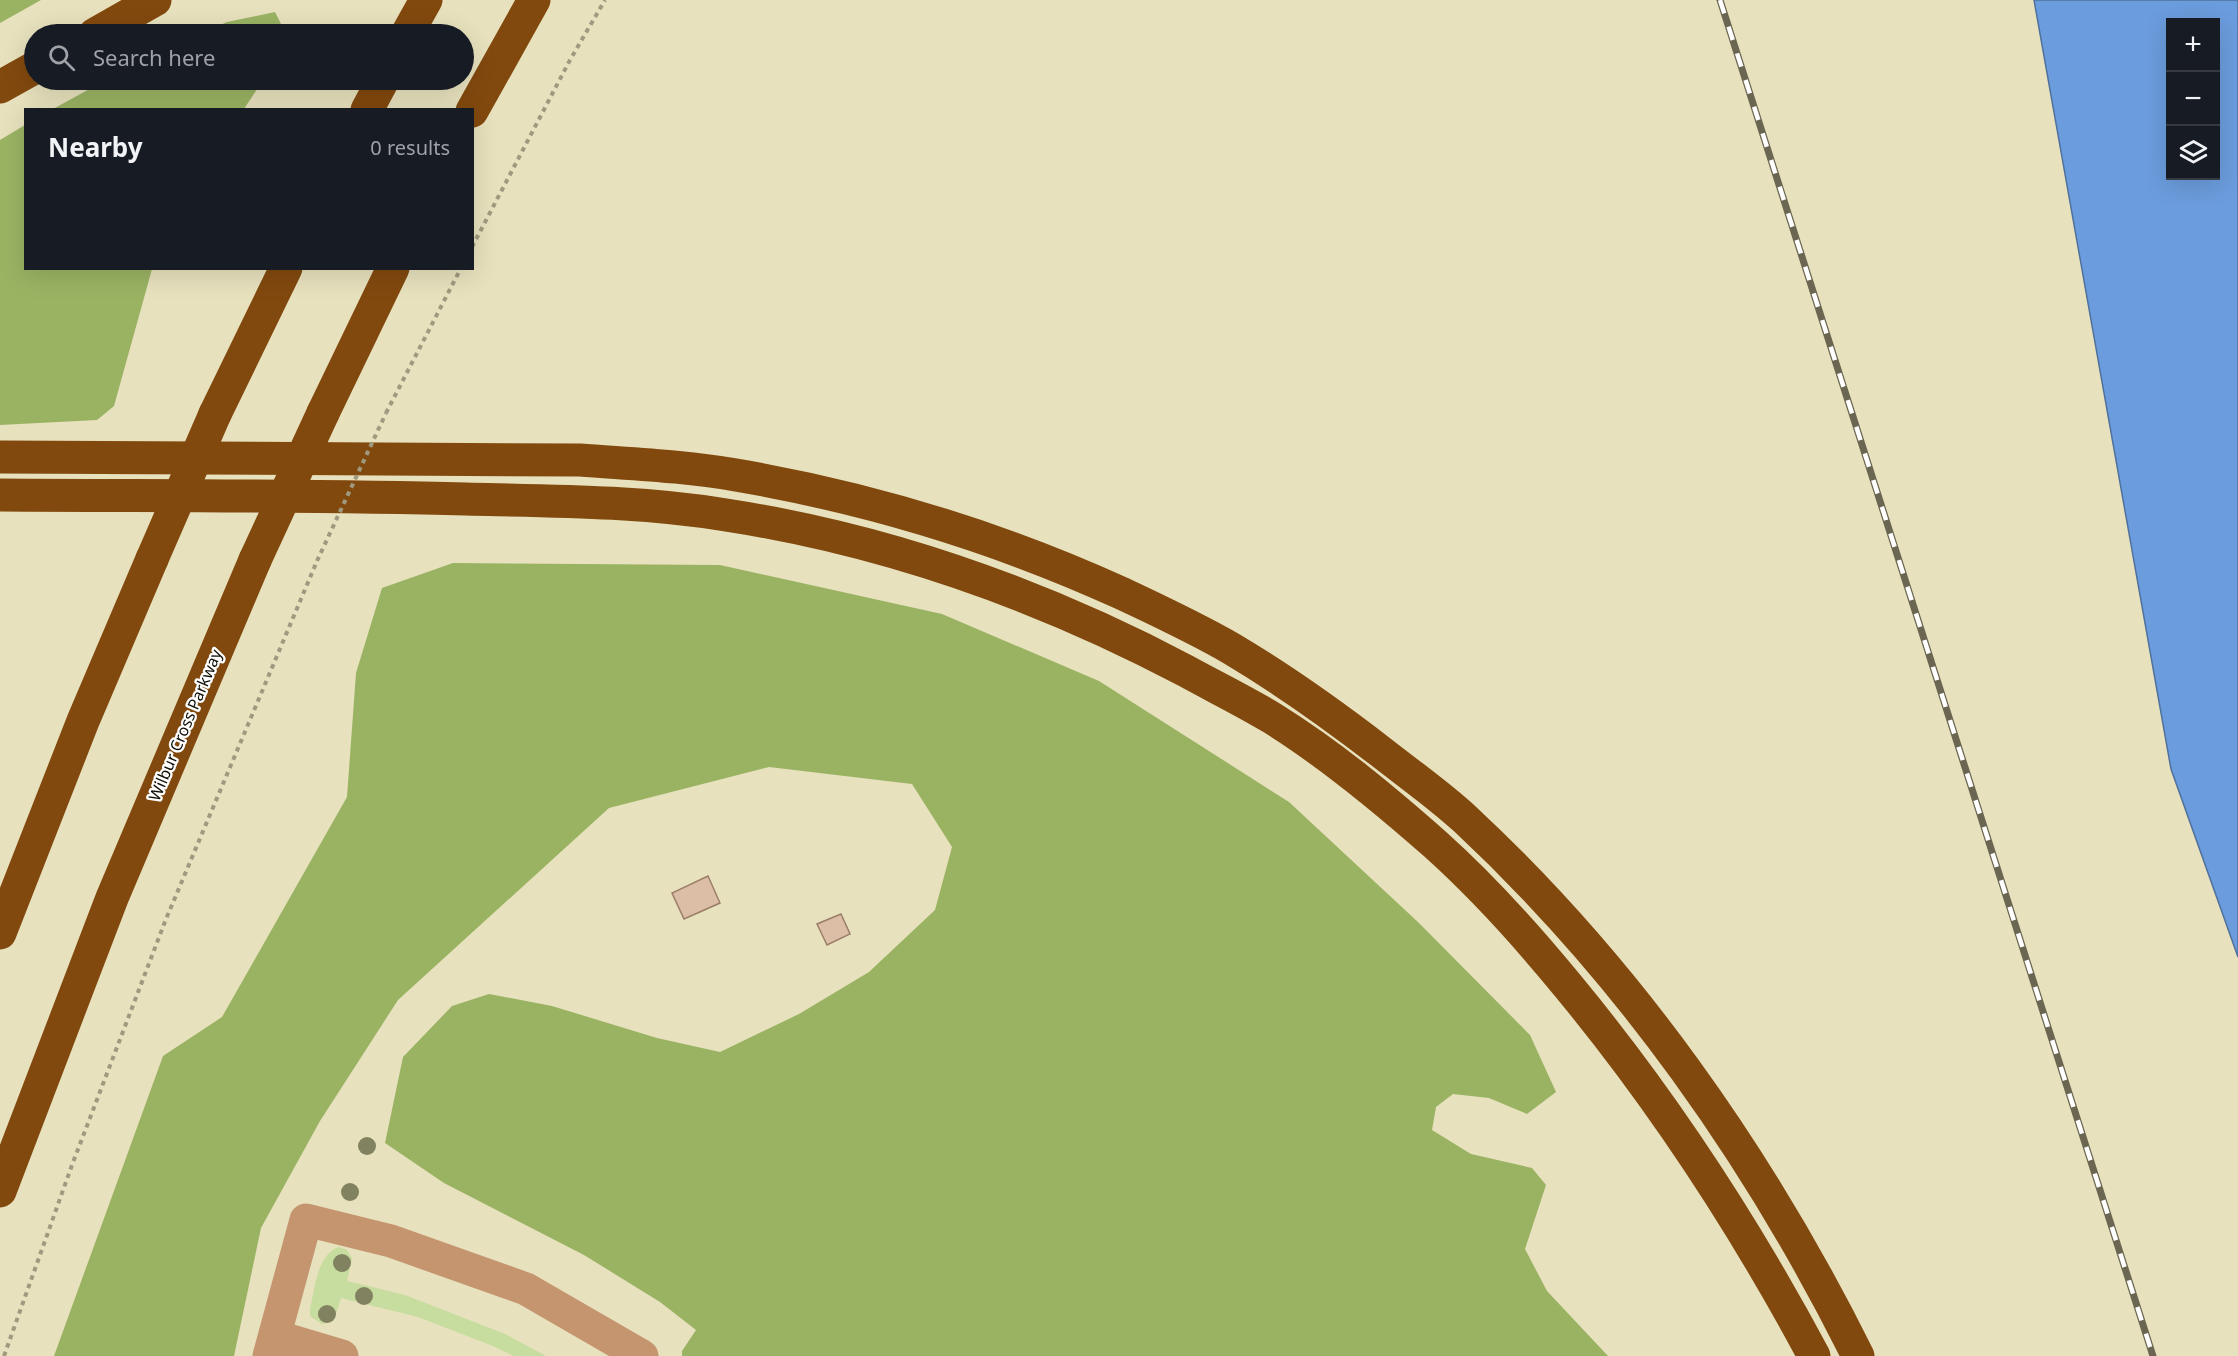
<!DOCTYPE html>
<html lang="en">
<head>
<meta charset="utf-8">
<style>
  :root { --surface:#171b24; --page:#242831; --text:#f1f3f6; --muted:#9ea1a6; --line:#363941 }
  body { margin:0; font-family:"Noto Sans",sans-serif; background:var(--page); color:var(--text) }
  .controls { position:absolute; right:18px; top:18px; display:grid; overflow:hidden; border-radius:0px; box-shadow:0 6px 24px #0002 }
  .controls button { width:54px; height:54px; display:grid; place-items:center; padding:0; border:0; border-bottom:2px solid var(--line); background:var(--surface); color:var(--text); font:30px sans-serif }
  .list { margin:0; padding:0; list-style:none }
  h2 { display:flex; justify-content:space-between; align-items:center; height:78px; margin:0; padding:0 24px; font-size:26px }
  h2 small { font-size:20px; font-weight:400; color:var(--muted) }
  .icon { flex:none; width:33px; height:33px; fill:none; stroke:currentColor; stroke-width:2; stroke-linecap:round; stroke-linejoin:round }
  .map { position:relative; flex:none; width:2238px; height:1356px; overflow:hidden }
  .search { position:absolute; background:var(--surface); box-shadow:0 6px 24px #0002; left:24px; top:24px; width:450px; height:66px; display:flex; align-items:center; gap:15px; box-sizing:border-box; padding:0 21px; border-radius:33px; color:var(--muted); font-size:22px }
  .panel { position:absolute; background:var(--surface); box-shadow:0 6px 24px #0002; left:24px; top:108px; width:450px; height:162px; border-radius:0px }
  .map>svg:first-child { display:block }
  .green { fill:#c7dc9f }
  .forest { fill:#9ab363 }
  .water { fill:#6b9cdd; stroke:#4f719c; stroke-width:1.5; fill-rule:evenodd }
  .building { fill:#dcbea6; stroke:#9a7e68; stroke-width:1.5 }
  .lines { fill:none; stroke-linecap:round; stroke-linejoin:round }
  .path { stroke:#9f9a7f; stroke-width:4; stroke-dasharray:4.5 4.5; stroke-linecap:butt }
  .minor { stroke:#c59570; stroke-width:33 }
  .highway { stroke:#82490e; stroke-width:33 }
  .rail-casing { stroke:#6a6651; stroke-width:7 }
  .rail { stroke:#fff; stroke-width:4.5; stroke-dasharray:14; stroke-linecap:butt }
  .path-bridge { stroke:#9f9a7f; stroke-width:4; stroke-dasharray:4.5 4.5; stroke-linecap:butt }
  .highway-bridge { stroke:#82490e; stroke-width:33 }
  .tree { fill:#808260 }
  .labels { text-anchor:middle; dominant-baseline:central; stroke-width:4.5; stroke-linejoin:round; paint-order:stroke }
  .street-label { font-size:16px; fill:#0f0d03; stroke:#fff }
</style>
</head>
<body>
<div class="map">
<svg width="2238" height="1356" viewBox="0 0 2238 1356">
  <rect width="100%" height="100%" fill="#e7e1bd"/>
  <!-- green -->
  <path class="green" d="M339,1247L347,1250L352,1258L347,1281L405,1295L505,1334L546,1356H514L493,1346L418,1317L341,1298L336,1314L327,1323L322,1324L310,1316V1309C315,1289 317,1254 339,1247Z"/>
  <!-- forest -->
  <path class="forest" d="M0,0H41L0,23Z
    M275,12L286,34H200L227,22Z
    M106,80H263L244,109H53Z
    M25,125L26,268L152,269L114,406L97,420L0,425V140Z
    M453,563L720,565L942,614L1099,681L1289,802L1419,923L1530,1035L1556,1092L1527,1114L1489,1098L1453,1094L1436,1107L1432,1130L1471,1154L1532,1168L1546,1185L1525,1249L1547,1291L1608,1356H682V1351L696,1330L660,1302L584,1255L444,1183L385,1143L403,1057L452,1006L489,994L552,1006L657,1038L720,1052L799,1014L869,972L935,910L952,847L912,784L769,767L609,808L398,1000L320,1121L261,1228L234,1356H54L163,1056L222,1017L347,797L356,673L382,588Z"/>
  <!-- water -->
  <path class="water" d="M2034,0H2238V957L2171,769ZM2170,22H2216V176H2170Z"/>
  <!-- building -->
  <path class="building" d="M708,876L720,903L684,919L672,893Z
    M841,914L850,934L827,945L817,924Z"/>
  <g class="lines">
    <!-- path -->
    <path class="path" d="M472,247L570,60L605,0
      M386,413L461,268
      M4,1356L72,1165L166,919L317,561"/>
    <!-- minor -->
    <path class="minor" d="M275,1336L342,1356
      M269,1356L306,1220L391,1241L526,1289L642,1356"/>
    <!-- highway -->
    <path class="highway" d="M95,34L155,0
      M407,34L426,0
      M0,87L34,68
      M367,110L383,80
      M472,111L534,0
      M323,413L393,268
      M215,414L286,268
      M0,457L580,460C632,464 685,466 736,475C870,498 998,537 1121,593C1159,611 1196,628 1232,649C1284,680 1333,715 1381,752C1409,774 1439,795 1465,819C1628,971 1759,1157 1858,1356
      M0,495C155,496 311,495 466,499C553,501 640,501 726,515C888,540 1042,595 1186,671C1215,687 1244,701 1272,718C1330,754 1384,799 1435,844C1483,887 1527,936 1568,986C1663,1101 1744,1225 1814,1356
      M0,933L83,721L152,559
      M0,1191L112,898L255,560"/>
    <!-- rail casing -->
    <g class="rail-casing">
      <path id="rail" d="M1720,0L2153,1356"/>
    </g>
    <!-- rail -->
    <use href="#rail" class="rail"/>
    <!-- path-bridge -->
    <path class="path-bridge" d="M317,561L386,413"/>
    <!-- highway-bridge -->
    <path class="highway-bridge" d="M152,559L215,414
      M255,560L323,413"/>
  </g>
  <!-- trees -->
  <g class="tree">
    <circle cx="367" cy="1146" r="9"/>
    <circle cx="350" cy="1192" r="9"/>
    <circle cx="342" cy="1263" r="9"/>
    <circle cx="364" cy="1296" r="9"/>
    <circle cx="327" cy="1314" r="9"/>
  </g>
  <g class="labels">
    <!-- street labels -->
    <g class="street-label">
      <text transform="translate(185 725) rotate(-67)">Wilbur Cross Parkway</text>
    </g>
  </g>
</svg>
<div class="controls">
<button>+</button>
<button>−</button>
<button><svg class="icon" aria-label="layers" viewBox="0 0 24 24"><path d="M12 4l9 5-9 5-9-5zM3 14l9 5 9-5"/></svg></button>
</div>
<div class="search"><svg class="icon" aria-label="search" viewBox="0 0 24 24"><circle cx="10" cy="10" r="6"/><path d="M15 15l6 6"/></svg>Search here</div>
<section class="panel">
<h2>Nearby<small>0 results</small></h2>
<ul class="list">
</ul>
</section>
</div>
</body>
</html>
